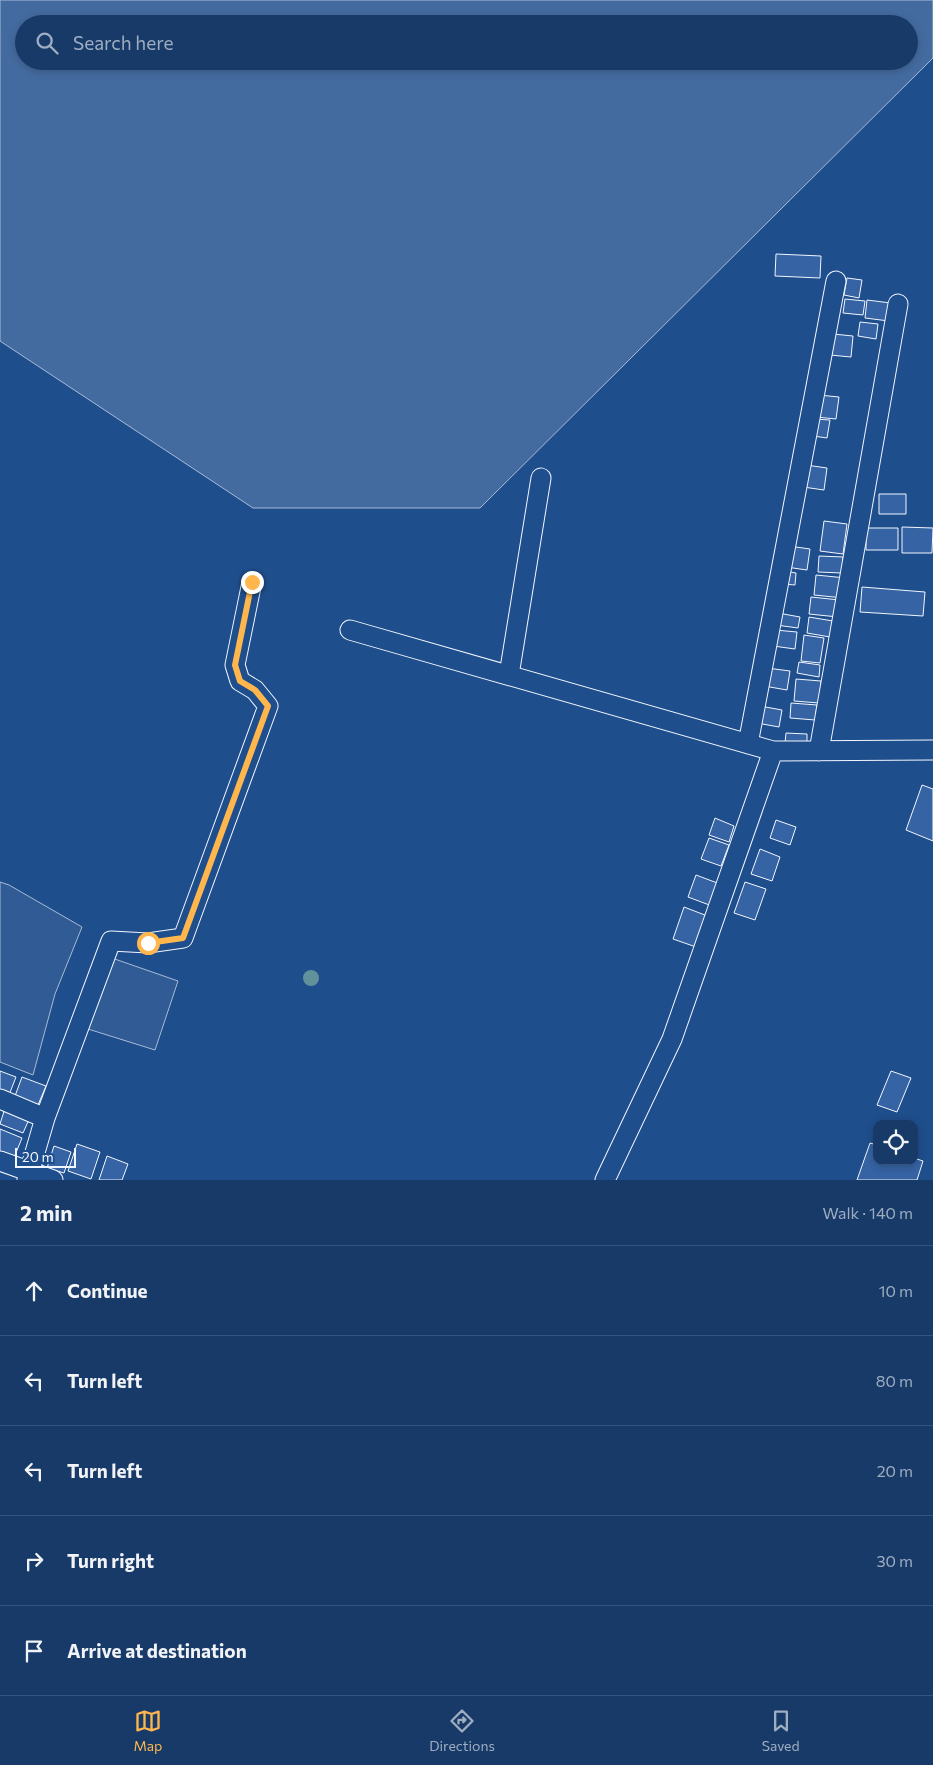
<!DOCTYPE html>
<html lang="en">
<head>
<meta charset="utf-8">
<style>
  :root { --surface:#173a69; --page:#244571; --text:#f1f3f6; --muted:#9eadc0; --line:#36547d; --accent:#ffb74d }
  body { margin:0; font-family:Commissioner,sans-serif; background:var(--page); color:var(--text) }
  .controls { position:absolute; right:15px; bottom:15px; display:grid; overflow:hidden; border-radius:10px; box-shadow:0 2px 8px #0003 }
  .controls button { width:45px; height:45px; display:grid; place-items:center; padding:0; border:0; border-bottom:1px solid var(--line); background:var(--surface); color:var(--text); font:25px sans-serif }
  .scale { position:absolute; left:15px; bottom:12px; width:61px; box-sizing:border-box; padding-left:5px; border:2px solid #f2f6ff; border-top:0; font-size:14px; line-height:18px; white-space:nowrap; color:#f2f6ff; -webkit-text-stroke:4px #1f4e8c; paint-order:stroke }
  .stop { position:absolute; width:15px; height:15px; margin:-11px; border:4px solid #ffb74d; border-radius:50%; background:#fff }
  .stop.end { background:#ffb74d; border-color:#fff; box-shadow:0 1px 5px #0008 }
  .list { margin:0; padding:0; list-style:none }
  h2 { display:flex; justify-content:space-between; align-items:center; height:65px; margin:0; padding:0 20px; font-size:21px }
  h2 small { font-size:16px; font-weight:400; color:var(--muted) }
  .list li { display:grid; grid-template-columns:32px 1fr auto; gap:15px; align-items:center; box-sizing:border-box; height:90px; padding:0 20px; border-top:1px solid var(--line) }
  .list b { display:block; font-size:19px; white-space:nowrap }
  .list em { font-size:16px; font-style:normal; color:var(--muted) }
  .icon { flex:none; width:28px; height:28px; fill:none; stroke:currentColor; stroke-width:2; stroke-linecap:round; stroke-linejoin:round }
  .map { position:relative; flex:none; width:933px; height:1180px; overflow:hidden }
  .search { position:absolute; background:var(--surface); box-shadow:0 2px 8px #0003; left:15px; right:15px; top:15px; height:55px; display:flex; align-items:center; gap:12px; box-sizing:border-box; padding:0 18px; border-radius:28px; color:var(--muted); font-size:19px }
  .sheet { height:515px; background:var(--surface) }
  nav { display:flex; justify-content:space-around; align-items:center; box-sizing:border-box; height:70px; border-top:1px solid var(--line); background:var(--surface); font-size:14px; color:var(--muted) }
  nav a { display:grid; justify-items:center; gap:2px }
  nav .on { color:var(--accent) }
  .map>svg:first-child { display:block }
  .built { fill:#305b95; stroke:#a8bbd7 }
  .water { fill:#446ba0; stroke:#a8bbd7; fill-rule:evenodd }
  .building { fill:#3563a3; stroke:#f2f6ff }
  .lines { fill:none; stroke-linecap:round; stroke-linejoin:round }
  .street-casing { stroke:#f2f6ff; stroke-width:21 }
  .street { stroke:#1f4e8c; stroke-width:19 }
  .tree { fill:#61919a }
  .route { stroke:#ffb74d; stroke-width:6 }
</style>
</head>
<body>
<div class="map">
<svg width="933" height="1180" viewBox="0 0 933 1180">
  <rect width="100%" height="100%" fill="#1f4e8c"/>
  <!-- built -->
  <path class="built" d="M0,882L9,885L82,927L55,994L33,1075L0,1062Z
    M109,957L178,981L155,1050L88,1029Z"/>
  <!-- water -->
  <path class="water" d="M0,0H933V58L480,508H253L0,341ZM24,24H909V61H24Z"/>
  <!-- building -->
  <path class="building" d="M776,254L821,256L820,278L775,276Z
    M847,278L862,280L859,298L844,295Z
    M845,299L865,301L863,315L843,313Z
    M867,300L891,303L889,321L865,318Z
    M860,322L878,324L876,339L858,336Z
    M833,334L853,336L851,357L830,355Z
    M819,395L839,397L836,419L816,417Z
    M815,419L830,420L827,438L813,436Z
    M806,465L827,468L824,490L803,487Z
    M879,494H906V514H879Z
    M824,521L847,524L843,554L820,551Z
    M902,527L933,528L932,553H902Z
    M866,528H898V550H866Z
    M789,546L810,549L807,570L786,567Z
    M819,556L843,557L842,573L818,572Z
    M784,571L796,573L795,585L782,584Z
    M816,575L846,578L844,598L814,595Z
    M862,587L925,592L923,616L860,612Z
    M811,597L840,600L838,617L809,614Z
    M778,613L800,617L798,628L776,625Z
    M809,617L833,621L830,637L807,633Z
    M775,630L797,632L795,649L773,646Z
    M804,635L824,638L820,663L801,661Z
    M799,662L820,665L819,677L797,673Z
    M767,668L790,671L787,690L764,686Z
    M796,679L821,681L819,703L794,701Z
    M791,703L817,705L815,720L790,718Z
    M760,706L782,710L779,727L757,723Z
    M786,733L807,734V744L785,743Z
    M922,785L933,789V841L906,830Z
    M715,818L734,826L729,842L709,835Z
    M776,820L796,827L790,845L770,838Z
    M709,838L729,845L721,866L701,859Z
    M760,849L780,857L772,881L751,874Z
    M696,875L720,884L712,906L688,897Z
    M745,882L766,889L755,920L734,913Z
    M684,907L710,917L699,948L673,939Z
    M0,1071L16,1077L9,1095L0,1091Z
    M891,1071L911,1078L897,1112L877,1105Z
    M22,1077L46,1086L38,1105L15,1096Z
    M6,1105L31,1115L23,1133L0,1124Z
    M0,1129L22,1138L13,1160L0,1155Z
    M870,1143L877,1145V1161H914V1158L923,1161L917,1180H857Z
    M77,1144L100,1152L91,1179L68,1171Z
    M54,1146L71,1152L64,1173L47,1168Z
    M107,1156L128,1164L122,1180H99Z"/>
  <g class="lines">
    <!-- street casing -->
    <g class="street-casing">
      <path id="street" d="M350,630L773,751L933,750
        M509,675L541,478
        M748,744L836,281
        M819,751L898,304
        M0,1099L45,1118
        M0,1161L53,1180
        M27,1180L45,1118L111,941L148,943L183,938L268,706L255,690L240,681L235,665L252,582
        M605,1180L672,1039L773,751"/>
    </g>
    <!-- street -->
    <use href="#street" class="street"/>
  </g>
  <!-- trees -->
  <circle class="tree" cx="311" cy="978" r="8"/>
  <g class="lines">
    <!-- route -->
    <path class="route" d="M148,943L183,938L268,706L255,690L240,681L235,665L252,582"/>
  </g>
</svg>
<div class="controls">
<button><svg class="icon" aria-label="locate" viewBox="0 0 24 24"><circle cx="12" cy="12" r="6"/><path d="M12 2v4M12 18v4M2 12h4M18 12h4"/></svg></button>
</div>
<div class="scale">20 m</div>
<div class="stop" style="left:148px;top:943px"></div>
<div class="stop end" style="left:252px;top:582px"></div>
<div class="search"><svg class="icon" aria-label="search" viewBox="0 0 24 24"><circle cx="10" cy="10" r="6"/><path d="M15 15l6 6"/></svg>Search here</div>
</div>
<section class="sheet">
<h2>2 min<small>Walk · 140 m</small></h2>
<ul class="list">
<li><svg class="icon" aria-label="ahead" viewBox="0 0 24 24"><path d="M12 20V5M6 11l6-6 6 6"/></svg><div><b>Continue</b></div><em>10 m</em></li>
<li><svg class="icon" aria-label="left" viewBox="0 0 24 24"><path d="M17 20v-9H6M10 6l-5 5 5 5"/></svg><div><b>Turn left</b></div><em>80 m</em></li>
<li><svg class="icon" aria-label="left" viewBox="0 0 24 24"><path d="M17 20v-9H6M10 6l-5 5 5 5"/></svg><div><b>Turn left</b></div><em>20 m</em></li>
<li><svg class="icon" aria-label="right" viewBox="0 0 24 24"><path d="M7 20v-9h11M14 6l5 5-5 5"/></svg><div><b>Turn right</b></div><em>30 m</em></li>
<li><svg class="icon" aria-label="arrive" viewBox="0 0 24 24"><path d="M6 21V4h12l-3 4 3 4H6"/></svg><div><b>Arrive at destination</b></div></li>
</ul>
</section>
<nav>
<a class="on"><svg class="icon" aria-label="map" viewBox="0 0 24 24"><path d="M3 6l6-2 6 2 6-2v14l-6 2-6-2-6 2zM9 4v14M15 6v14"/></svg>Map</a>
<a><svg class="icon" aria-label="directions" viewBox="0 0 24 24"><path d="M12 3l9 9-9 9-9-9zM9 14v-3h6M13 9l2 2-2 2"/></svg>Directions</a>
<a><svg class="icon" aria-label="saved" viewBox="0 0 24 24"><path d="M7 4h10v16l-5-4-5 4z"/></svg>Saved</a>
</nav>
</body>
</html>
